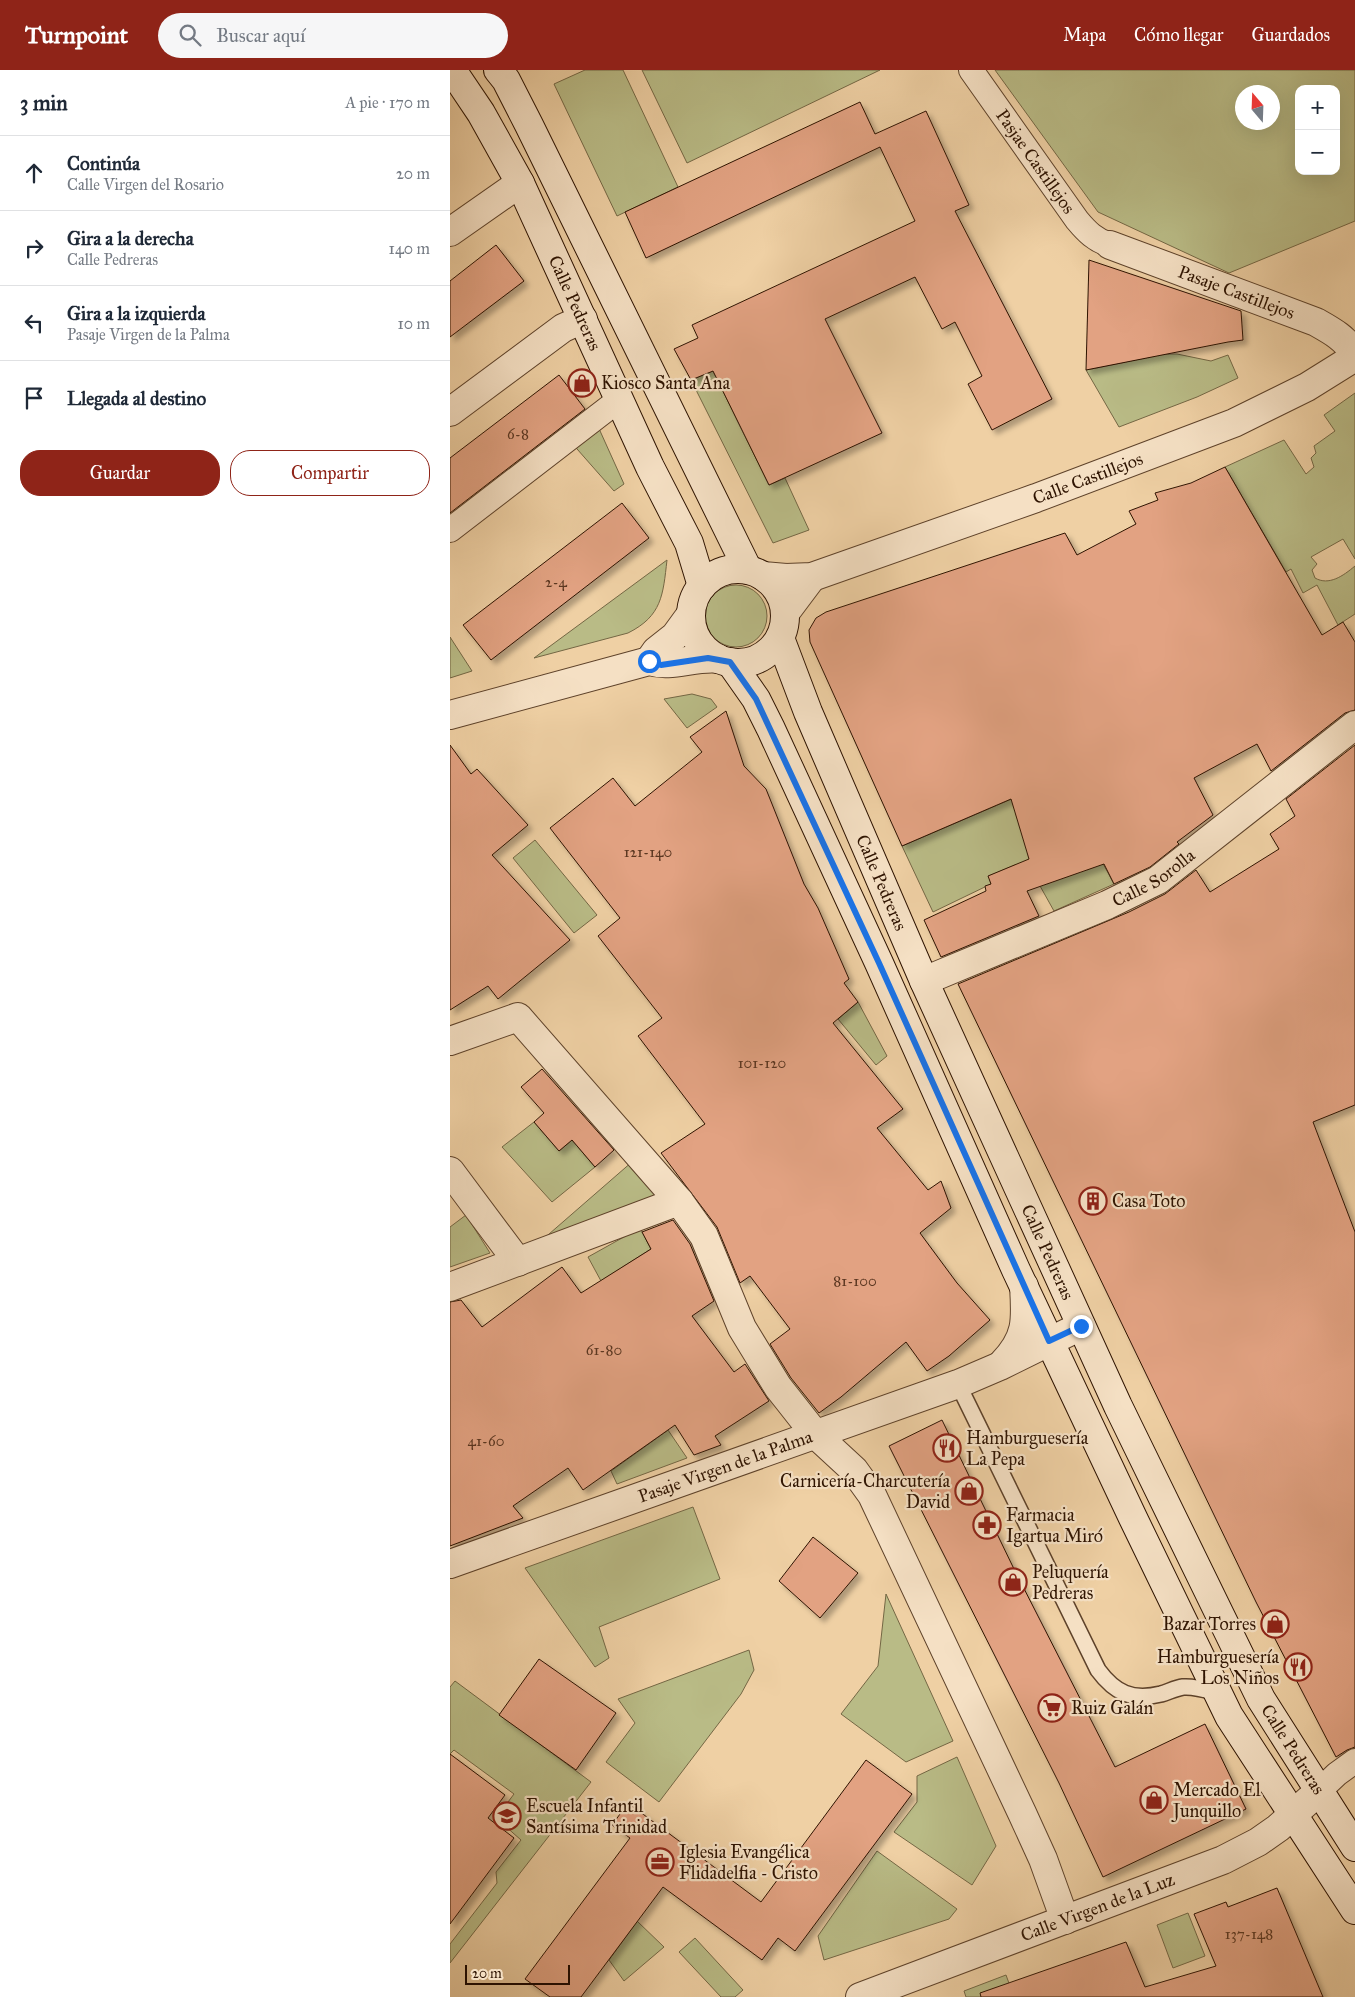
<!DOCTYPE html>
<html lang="es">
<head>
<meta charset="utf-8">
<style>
  :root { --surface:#fff; --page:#f6f6f7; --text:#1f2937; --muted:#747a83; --line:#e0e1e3; --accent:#8f2418 }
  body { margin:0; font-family:"IM FELL Great Primer",serif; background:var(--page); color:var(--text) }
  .controls { position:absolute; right:15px; top:15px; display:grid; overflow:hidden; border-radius:10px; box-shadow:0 5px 20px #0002 }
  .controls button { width:45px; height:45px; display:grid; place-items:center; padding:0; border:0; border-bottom:1px solid var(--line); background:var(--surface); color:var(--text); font:25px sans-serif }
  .compass { position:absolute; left:785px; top:15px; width:45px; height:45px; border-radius:50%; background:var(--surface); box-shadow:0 5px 20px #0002; rotate:341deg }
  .scale { position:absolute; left:15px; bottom:12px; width:105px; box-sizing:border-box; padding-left:5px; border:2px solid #2e1301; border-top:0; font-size:14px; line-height:18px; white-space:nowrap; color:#2e1301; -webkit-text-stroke:4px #f5e0c4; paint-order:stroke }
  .stop { position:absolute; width:15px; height:15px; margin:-11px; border:4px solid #1a73e8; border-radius:50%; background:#fff }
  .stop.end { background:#1a73e8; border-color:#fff; box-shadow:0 1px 5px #0008 }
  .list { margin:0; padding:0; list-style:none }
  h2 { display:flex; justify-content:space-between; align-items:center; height:65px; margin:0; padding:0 20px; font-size:21px }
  h2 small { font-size:16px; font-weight:400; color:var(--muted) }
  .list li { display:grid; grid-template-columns:32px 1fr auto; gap:15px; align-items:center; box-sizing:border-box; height:75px; padding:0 20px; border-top:1px solid var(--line) }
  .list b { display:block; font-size:19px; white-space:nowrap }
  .list p { margin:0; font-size:16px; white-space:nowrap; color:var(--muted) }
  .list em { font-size:16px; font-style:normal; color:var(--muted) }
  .actions { display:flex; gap:10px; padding:15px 20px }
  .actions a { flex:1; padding:11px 0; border:1px solid var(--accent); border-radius:20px; text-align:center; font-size:18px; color:var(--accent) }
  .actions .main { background:var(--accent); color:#fff }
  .icon { flex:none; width:28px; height:28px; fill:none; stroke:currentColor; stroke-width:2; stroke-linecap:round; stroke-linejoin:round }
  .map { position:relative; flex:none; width:905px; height:1927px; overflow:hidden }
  header { display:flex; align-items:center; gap:30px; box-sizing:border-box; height:70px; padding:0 25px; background:var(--accent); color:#fff }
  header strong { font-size:24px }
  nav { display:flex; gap:28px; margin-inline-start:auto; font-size:18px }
  .search { width:350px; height:45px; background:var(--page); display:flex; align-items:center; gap:12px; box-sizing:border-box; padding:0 18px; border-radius:28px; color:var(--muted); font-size:19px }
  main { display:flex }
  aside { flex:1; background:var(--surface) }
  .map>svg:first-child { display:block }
  .green { fill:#b9bb86; stroke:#746744; fill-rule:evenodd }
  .building { fill:#e2a282; stroke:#2e1301; filter:url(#shadow) }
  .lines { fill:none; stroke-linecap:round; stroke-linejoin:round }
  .service-casing { stroke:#5e422a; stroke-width:18 }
  .pedestrian-casing { stroke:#5e422a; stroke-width:26 }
  .minor-casing { stroke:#5e422a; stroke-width:30 }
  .tertiary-casing { stroke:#5e422a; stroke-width:30 }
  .secondary-casing { stroke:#2e1301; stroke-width:30 }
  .service { stroke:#f5e0c4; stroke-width:15 }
  .pedestrian { stroke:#f5e0c4; stroke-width:24 }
  .minor { stroke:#f5e0c4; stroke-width:28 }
  .tertiary { stroke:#f5e0c4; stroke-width:28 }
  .secondary { stroke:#f5e0c4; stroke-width:28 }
  .route { stroke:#1a73e8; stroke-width:6 }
  .labels { text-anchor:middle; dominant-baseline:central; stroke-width:4.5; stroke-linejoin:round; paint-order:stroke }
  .number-label { font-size:15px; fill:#5b3721 }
  .street-label { font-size:18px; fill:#2e1301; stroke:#f5e0c4 }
  .poi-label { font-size:18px; fill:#2e1301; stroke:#f5e0c4; text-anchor:start }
</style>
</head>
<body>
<header>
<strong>Turnpoint</strong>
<div class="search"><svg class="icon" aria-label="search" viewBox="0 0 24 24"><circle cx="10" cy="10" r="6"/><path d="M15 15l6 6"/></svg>Buscar aquí</div>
<nav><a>Mapa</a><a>Cómo llegar</a><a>Guardados</a></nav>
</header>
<main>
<aside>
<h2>3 min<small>A pie · 170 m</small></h2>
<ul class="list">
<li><svg class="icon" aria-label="ahead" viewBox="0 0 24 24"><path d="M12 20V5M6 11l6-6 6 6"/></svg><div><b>Continúa</b><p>Calle Virgen del Rosario</p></div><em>20 m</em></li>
<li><svg class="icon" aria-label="right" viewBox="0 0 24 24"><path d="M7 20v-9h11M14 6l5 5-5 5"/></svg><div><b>Gira a la derecha</b><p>Calle Pedreras</p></div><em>140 m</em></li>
<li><svg class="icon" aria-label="left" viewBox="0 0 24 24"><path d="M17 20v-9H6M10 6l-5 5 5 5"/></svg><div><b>Gira a la izquierda</b><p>Pasaje Virgen de la Palma</p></div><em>10 m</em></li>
<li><svg class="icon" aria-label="arrive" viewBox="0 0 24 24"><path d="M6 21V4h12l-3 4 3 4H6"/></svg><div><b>Llegada al destino</b></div></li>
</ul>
<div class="actions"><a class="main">Guardar</a><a>Compartir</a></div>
</aside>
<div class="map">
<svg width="905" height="1927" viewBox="0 0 905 1927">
  <defs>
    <filter id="shadow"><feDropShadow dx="4.5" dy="4.5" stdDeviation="2.5" flood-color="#0004"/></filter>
  </defs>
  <rect width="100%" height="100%" fill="#efd0a4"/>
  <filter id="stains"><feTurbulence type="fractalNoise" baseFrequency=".004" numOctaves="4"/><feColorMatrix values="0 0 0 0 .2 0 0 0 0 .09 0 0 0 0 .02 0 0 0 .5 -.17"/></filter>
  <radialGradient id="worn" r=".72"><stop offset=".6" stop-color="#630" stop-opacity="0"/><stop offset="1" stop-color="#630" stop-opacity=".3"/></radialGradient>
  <!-- green -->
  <path class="green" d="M135,0H173L228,117L167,146L104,14Z
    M192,0H430L237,93Z
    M545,0H905V151L779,203L648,142ZM849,19H886V101H849ZM792,22H822V52H792Z
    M714,284H727L761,291L778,285L788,308L747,327L669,357L636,300Z
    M263,301L319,415L335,408L359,460L323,473L241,310Z
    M905,323V489L893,469L861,487L867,494L862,500L865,508C879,516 893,506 905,496V544L888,555L867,515L853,523L841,499L836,502L775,397L834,370L856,404L864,397L861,388L866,383L864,376L885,361L874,345Z
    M146,352L174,414L164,421L120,371Z
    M217,490C213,525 212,546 178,563L84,588Z
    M255 546a31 31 0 1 1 62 0a31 31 0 1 1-62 0Z
    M0,567L22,601L0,608Z
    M242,624L261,629L267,637L237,658L214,629Z
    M608,709L664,814L604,841L585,807L565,795L539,806L541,814L483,842L452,776Z
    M85,770L147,845L124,863L63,788Z
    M408,932L437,986L426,995L388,949Z
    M84,1052L109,1081L122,1070L145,1097L102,1132L52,1077Z
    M183,1091L210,1125L91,1171Z
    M16,1145L40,1183L0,1197V1157Z
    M190,1158L201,1179L151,1211L138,1187Z
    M218,1360L237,1388L167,1414L161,1401Z
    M243,1437L270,1509L149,1557L159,1588L145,1597L75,1498Z
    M436,1524L503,1671L456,1692L391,1644L428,1596Z
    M299,1580L304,1600L291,1624L209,1732L156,1692L185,1653L168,1629Z
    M5,1611L141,1712L0,1893V1874L47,1813L46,1802L71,1770L46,1748L64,1724L4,1680L0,1684V1617Z
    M507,1687L546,1776L522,1815L444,1762L467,1732V1706Z
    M427,1781L507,1839L499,1849L374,1890L368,1866Z
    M738,1843L755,1886L723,1898L707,1855Z
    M187,1851L214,1877L174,1911L159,1890Z
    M245,1868L293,1920L285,1927H271L229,1882Z
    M556,1905L564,1927H516L514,1921Z"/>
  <!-- building -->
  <path class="building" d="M410,32L425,64L476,41L519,135L505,141L602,329L542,360L518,314L532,306L505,252L492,259L465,207L375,249L432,363L319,415L263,301L241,310L224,279L248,268L242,255L465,151L430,77L196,188L175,142Z
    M46,175L74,211L0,267V211Z
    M639,190L791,241L793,270L778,272L636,300Z
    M109,305L135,339L0,443V388Z
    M775,397L872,565L893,552L905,572V640L895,643L821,701L807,674L744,708L763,745L727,772L729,774L700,797L664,814L654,794L577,821L589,846L491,887L474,850L536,821L535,816L541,814L538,806L579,789L561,729L452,776L360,572L359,560L366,548L376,542L615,463L627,485L686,454L679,441L708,430L705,423L741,413Z
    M172,433L199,468L41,590L13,555Z
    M276,641L294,696L316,719L354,814L368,838L399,909L394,913L408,932L383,953L453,1039L427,1058L478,1120L491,1111L501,1138L470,1163L507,1213L540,1250L499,1286L477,1301L456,1272L391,1327L369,1343L341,1308L320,1274L340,1259L300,1206L290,1213L267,1157L211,1083L255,1054L188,966L212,948L148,866L170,848L100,758L163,708L185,736L252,682L240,667Z
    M0,675L21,704L27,699L78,755L42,785L120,870L48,929L38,916L0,940Z
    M905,675V1035L863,1052L905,1162V1677L897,1680L886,1687L806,1532L508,914L679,842L715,824L746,800L760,822L829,779L820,764L845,746L836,729Z
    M92,999L164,1080L145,1097L122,1070L109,1081L84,1052L94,1043L71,1017Z
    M223,1150L240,1174L264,1231L242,1246L284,1302L295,1294L319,1331L265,1366L271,1375L244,1385L225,1355L133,1420L118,1398L63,1436L73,1448L0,1476V1232L11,1230L32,1257L112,1197L131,1223L201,1179L192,1162Z
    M492,1350L564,1499L665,1697L755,1654L796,1739L653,1807L609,1713L439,1376Z
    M363,1467L408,1503L370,1548L329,1511Z
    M89,1589L166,1643L126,1700L49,1645Z
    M0,1684L55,1725L38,1748L64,1768L0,1854Z
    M416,1690L462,1724L345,1881L328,1868L312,1890L213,1817L131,1927H100L75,1909L180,1768L162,1755L178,1733L311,1832Z
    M827,1818L873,1927H531L530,1923L676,1872L695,1917L766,1896L744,1844L776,1832L778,1837Z"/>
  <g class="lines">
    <!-- service casing -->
    <g class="service-casing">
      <path id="service" d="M508,1314L648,1600C665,1623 682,1631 711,1624C718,1622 726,1618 733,1617C745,1616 757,1620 768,1623"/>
    </g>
    <!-- pedestrian casing -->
    <g class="pedestrian-casing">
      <g id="pedestrian">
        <path id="s1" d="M521,0L627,150C637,162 645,170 660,175"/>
        <path d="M0,460L170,329"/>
        <path d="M869,1721L887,1704L905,1691"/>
      </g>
    </g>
    <!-- minor casing -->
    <g class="minor-casing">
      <g id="minor">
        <path d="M0,162L70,113"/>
        <path id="s2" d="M660,175L866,252C882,261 895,268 905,284"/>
        <path d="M0,342L113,258L133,249"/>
        <path id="s3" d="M474,911L657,835L708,810L905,655"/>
        <path d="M0,971L68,947L229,1131L254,1166L292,1258L328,1317L365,1364L404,1400L422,1425L572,1743L593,1789L615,1850"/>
        <path d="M0,1101L68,1192"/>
        <path d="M0,1217L229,1131"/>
        <path d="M553,1293C578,1267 576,1249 574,1216"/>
        <path id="s4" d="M0,1494L508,1314L550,1296L631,1256"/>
        <path id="s5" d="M410,1927L773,1790L808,1772L828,1758L869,1721"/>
      </g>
    </g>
    <!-- tertiary casing -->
    <g class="tertiary-casing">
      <g id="tertiary">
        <path id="s6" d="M313,506L336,508L362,507L586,428L784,353L857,317L905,287"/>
        <path d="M335,543L362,507"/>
        <path d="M199,591L206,581L225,566L241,544"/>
        <path d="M0,645L199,591C222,598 245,586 269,589"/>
      </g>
    </g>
    <!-- secondary casing -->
    <g class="secondary-casing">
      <g id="secondary">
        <path id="s7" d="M2,0L31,43L70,113L200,397L239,473L252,516"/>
        <path d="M48,0L56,10L79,55L298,500"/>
        <circle cx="288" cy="546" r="47"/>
        <path id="s8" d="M330,568L358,642L474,911L668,1336L811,1629L905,1777"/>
        <path d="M280,592L306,629L321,659L429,893L566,1200L683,1448L779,1646L905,1840"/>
      </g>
    </g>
    <!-- service -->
    <use href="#service" class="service"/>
    <!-- pedestrian -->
    <use href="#pedestrian" class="pedestrian"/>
    <!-- minor -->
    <use href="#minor" class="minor"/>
    <!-- tertiary -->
    <use href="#tertiary" class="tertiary"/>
    <!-- secondary -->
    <use href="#secondary" class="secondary"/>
  </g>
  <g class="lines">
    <!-- route -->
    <path class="route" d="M199,591L211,595L258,588L280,592L306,629L429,893L599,1271L631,1256"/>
  </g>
  <!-- icons -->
  <defs>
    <g id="shop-ring" transform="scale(1.4375)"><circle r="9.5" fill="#f5e0c4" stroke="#8f2418" stroke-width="1.5"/><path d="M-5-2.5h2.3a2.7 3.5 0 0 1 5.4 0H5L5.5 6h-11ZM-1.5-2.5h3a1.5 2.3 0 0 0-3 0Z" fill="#8f2418"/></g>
    <g id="building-ring" transform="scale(1.4375)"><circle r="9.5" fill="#f5e0c4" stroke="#8f2418" stroke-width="1.5"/><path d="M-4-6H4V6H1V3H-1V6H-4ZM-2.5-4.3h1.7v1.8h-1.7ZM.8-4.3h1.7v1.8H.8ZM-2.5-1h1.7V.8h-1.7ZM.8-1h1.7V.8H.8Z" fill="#8f2418"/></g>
    <g id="restaurant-ring" transform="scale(1.4375)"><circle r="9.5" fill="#f5e0c4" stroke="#8f2418" stroke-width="1.5"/><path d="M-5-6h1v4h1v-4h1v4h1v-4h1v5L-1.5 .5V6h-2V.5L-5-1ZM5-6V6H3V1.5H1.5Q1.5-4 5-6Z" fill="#8f2418"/></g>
    <g id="pharmacy-ring" transform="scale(1.4375)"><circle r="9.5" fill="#f5e0c4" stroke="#8f2418" stroke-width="1.5"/><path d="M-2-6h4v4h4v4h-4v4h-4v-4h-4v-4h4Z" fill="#8f2418"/></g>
    <g id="supermarket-ring" transform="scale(1.4375)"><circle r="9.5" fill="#f5e0c4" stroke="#8f2418" stroke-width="1.5"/><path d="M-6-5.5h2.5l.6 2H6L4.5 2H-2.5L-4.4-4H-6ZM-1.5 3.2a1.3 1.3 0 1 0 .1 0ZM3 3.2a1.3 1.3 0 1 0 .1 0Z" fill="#8f2418"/></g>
    <g id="school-ring" transform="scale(1.4375)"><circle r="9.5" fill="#f5e0c4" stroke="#8f2418" stroke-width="1.5"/><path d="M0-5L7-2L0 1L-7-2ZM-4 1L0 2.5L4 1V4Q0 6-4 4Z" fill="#8f2418"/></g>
    <g id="office-ring" transform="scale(1.4375)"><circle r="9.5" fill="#f5e0c4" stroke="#8f2418" stroke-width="1.5"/><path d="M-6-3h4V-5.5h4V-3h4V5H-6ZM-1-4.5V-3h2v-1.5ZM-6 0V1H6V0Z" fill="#8f2418"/></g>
  </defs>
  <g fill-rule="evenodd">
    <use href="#shop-ring" x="132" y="313"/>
    <use href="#building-ring" x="643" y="1131"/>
    <use href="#restaurant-ring" x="497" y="1378"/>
    <use href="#shop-ring" x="519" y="1421"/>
    <use href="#pharmacy-ring" x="537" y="1455"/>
    <use href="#shop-ring" x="563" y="1512"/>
    <use href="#shop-ring" x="825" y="1554"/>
    <use href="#restaurant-ring" x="848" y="1597"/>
    <use href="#supermarket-ring" x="602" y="1638"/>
    <use href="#shop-ring" x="704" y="1730"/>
    <use href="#school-ring" x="57" y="1746"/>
    <use href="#office-ring" x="210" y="1792"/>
  </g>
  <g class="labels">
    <!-- number labels -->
    <g class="number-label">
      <text x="68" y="364">6-8</text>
      <text x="106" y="512">2-4</text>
      <text x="198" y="782">121-140</text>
      <text x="312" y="993">101-120</text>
      <text x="405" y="1211">81-100</text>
      <text x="154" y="1280">61-80</text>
      <text x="36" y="1371">41-60</text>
      <text x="799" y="1864">137-148</text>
    </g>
    <!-- street labels -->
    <g class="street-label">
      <text stroke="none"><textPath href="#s1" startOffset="112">Pasjae Castillejos</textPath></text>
      <text stroke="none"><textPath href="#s2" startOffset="135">Pasaje Castillejos</textPath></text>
      <text stroke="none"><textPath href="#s7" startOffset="264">Calle Pedreras</textPath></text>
      <text stroke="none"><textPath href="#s6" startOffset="342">Calle Castillejos</textPath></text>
      <text stroke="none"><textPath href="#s3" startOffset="252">Calle Sorolla</textPath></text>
      <text stroke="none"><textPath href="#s8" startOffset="265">Calle Pedreras</textPath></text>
      <text stroke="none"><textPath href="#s8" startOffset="670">Calle Pedreras</textPath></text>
      <text stroke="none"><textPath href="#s4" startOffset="292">Pasaje Virgen de la Palma</textPath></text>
      <text stroke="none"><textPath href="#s8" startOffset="1225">Calle Pedreras</textPath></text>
      <text stroke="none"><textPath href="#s5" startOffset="254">Calle Virgen de la Luz</textPath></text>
    </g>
    <!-- poi labels -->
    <g class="poi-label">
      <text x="151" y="313">Kiosco Santa Ana</text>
      <text x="662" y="1131">Casa Toto</text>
      <text x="516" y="1368">Hamburguesería<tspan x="516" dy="21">La Pepa</tspan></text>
      <text x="500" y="1411" text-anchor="end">Carnicería-Charcutería<tspan x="500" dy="21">David</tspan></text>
      <text x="556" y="1445">Farmacia<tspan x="556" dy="21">Igartua Miró</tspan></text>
      <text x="582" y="1502">Peluquería<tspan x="582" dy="21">Pedreras</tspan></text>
      <text x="806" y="1554" text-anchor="end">Bazar Torres</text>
      <text x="829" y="1587" text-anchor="end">Hamburguesería<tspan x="829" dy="21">Los Niños</tspan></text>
      <text x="621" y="1638">Ruiz Galán</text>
      <text x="723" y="1720">Mercado El<tspan x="723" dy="21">Junquillo</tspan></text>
      <text x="76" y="1736">Escuela Infantil<tspan x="76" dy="21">Santísima Trinidad</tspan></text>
      <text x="229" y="1782">Iglesia Evangélica<tspan x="229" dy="21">Flidadelfia - Cristo</tspan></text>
    </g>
  </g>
  <rect width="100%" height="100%" filter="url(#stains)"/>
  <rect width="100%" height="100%" fill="url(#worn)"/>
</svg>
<div class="controls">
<button>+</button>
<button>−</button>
</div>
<svg class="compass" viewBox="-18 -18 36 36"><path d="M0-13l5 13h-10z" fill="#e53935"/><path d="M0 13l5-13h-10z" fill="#747a83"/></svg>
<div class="scale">20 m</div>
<div class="stop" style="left:199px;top:591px"></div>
<div class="stop end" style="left:631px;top:1256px"></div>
</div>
</main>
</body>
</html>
